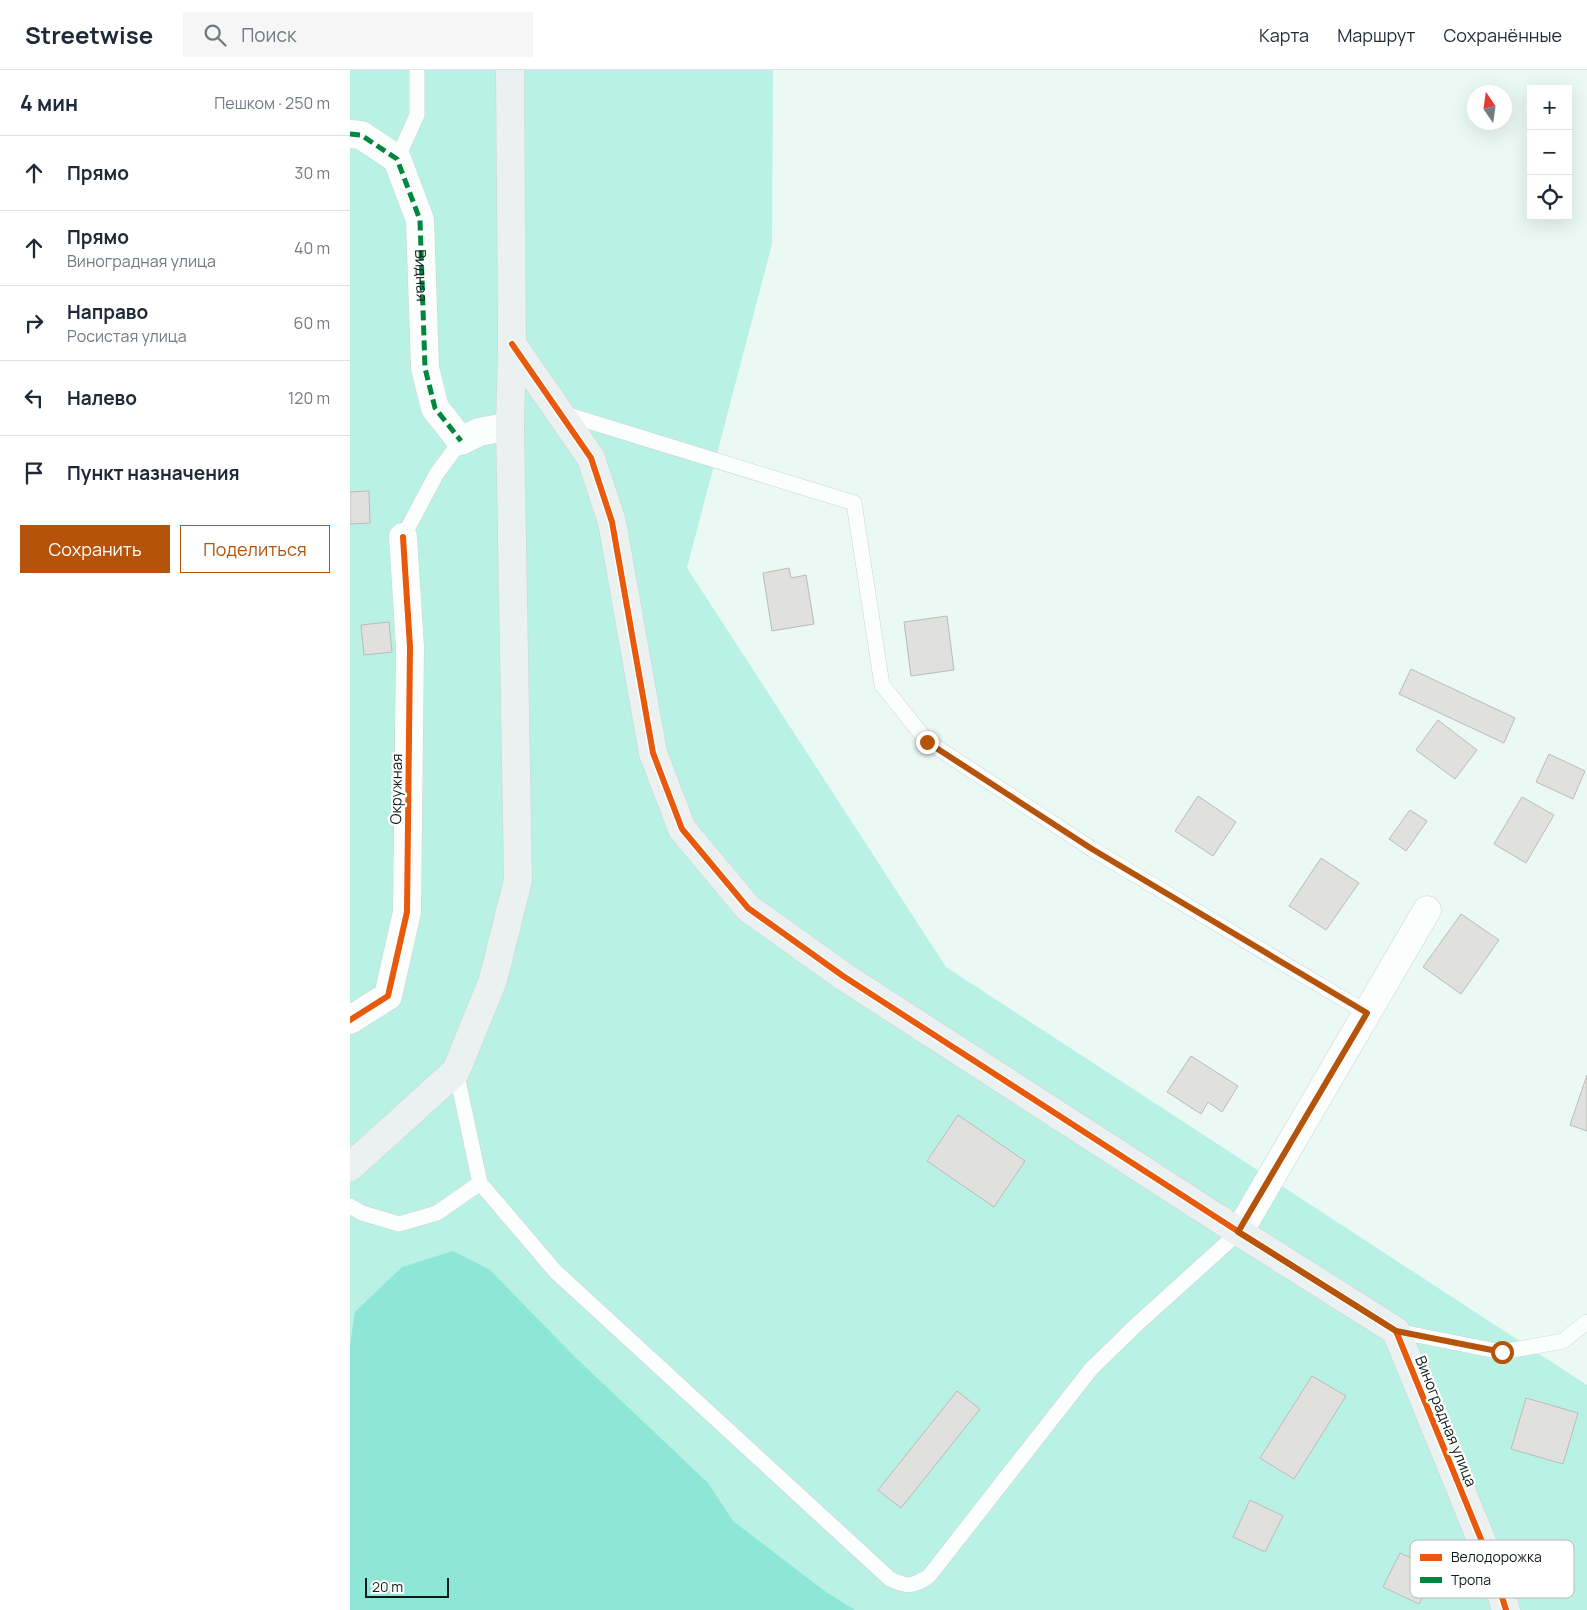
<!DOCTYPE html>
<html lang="ru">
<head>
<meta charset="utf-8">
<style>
  :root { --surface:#fff; --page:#f6f6f7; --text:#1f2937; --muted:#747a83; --line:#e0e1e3; --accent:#b45309 }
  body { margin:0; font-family:Manrope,sans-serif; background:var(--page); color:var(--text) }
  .controls { position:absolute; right:15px; top:15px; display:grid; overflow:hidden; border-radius:0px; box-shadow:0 5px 20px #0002 }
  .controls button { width:45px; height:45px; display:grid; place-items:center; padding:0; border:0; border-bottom:1px solid var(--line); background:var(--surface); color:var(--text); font:25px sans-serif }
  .compass { position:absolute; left:1117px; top:15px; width:45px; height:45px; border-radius:50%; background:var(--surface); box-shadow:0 5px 20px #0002; rotate:347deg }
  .scale { position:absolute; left:15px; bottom:12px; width:84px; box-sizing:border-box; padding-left:5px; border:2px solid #101c19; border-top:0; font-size:14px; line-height:18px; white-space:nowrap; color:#101c19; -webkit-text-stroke:4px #fff; paint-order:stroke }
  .stop { position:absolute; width:15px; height:15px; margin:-11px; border:4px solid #b45309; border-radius:50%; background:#fff }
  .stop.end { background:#b45309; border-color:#fff; box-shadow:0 1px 5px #0008 }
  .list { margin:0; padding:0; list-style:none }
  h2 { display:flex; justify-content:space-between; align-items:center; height:65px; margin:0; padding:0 20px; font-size:21px }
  h2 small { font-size:16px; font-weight:400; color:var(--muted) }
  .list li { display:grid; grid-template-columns:32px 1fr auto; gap:15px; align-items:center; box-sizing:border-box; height:75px; padding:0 20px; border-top:1px solid var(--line) }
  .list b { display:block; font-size:19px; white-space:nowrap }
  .list p { margin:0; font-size:16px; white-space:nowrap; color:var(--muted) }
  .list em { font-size:16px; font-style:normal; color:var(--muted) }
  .actions { display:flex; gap:10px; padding:15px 20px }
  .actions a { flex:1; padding:11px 0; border:1px solid var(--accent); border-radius:0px; text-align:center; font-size:18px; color:var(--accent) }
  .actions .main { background:var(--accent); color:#fff }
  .icon { flex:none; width:28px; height:28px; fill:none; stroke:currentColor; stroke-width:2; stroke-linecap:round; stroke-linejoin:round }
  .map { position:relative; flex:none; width:1237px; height:1540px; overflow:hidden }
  header { display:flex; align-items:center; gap:30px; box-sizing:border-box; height:70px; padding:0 25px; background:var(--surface); border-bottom:1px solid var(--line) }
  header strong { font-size:24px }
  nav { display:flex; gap:28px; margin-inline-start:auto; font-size:18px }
  .search { width:350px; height:45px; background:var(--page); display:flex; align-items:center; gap:12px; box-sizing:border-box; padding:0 18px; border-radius:0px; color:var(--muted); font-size:19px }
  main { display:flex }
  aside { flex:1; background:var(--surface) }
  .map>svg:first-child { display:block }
  .green { fill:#b9f1e4 }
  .forest { fill:#8de6d6 }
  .building { fill:#e0e1de; stroke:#bbbbb8 }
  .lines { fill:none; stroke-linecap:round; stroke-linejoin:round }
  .lane-casing { stroke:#c9d5d2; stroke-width:16 }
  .street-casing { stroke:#c9d5d2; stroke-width:29 }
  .secondary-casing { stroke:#c9d5d2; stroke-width:29 }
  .lane { stroke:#fcfefe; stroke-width:15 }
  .street { stroke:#fcfefe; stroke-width:28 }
  .secondary { stroke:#eaf1f0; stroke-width:28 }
  .quiet { stroke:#00873e; stroke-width:5; stroke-dasharray:10 5; stroke-linecap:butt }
  .cycleway-casing { stroke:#fff; stroke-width:9 }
  .cycleway { stroke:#e8590c; stroke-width:6 }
  .route { stroke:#b45309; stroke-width:6 }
  .labels { text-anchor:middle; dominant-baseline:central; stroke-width:4.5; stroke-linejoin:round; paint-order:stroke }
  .street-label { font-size:15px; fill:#101c19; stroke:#fff }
  .key { fill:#fff; stroke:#b7bbba; stroke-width:1 }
  .key-label { font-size:14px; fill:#101c19 }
</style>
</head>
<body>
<header>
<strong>Streetwise</strong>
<div class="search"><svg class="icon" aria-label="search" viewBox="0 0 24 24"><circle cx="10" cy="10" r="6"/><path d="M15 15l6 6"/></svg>Поиск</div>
<nav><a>Карта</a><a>Маршрут</a><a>Сохранённые</a></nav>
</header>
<main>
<aside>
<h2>4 мин<small>Пешком · 250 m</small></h2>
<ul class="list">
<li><svg class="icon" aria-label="ahead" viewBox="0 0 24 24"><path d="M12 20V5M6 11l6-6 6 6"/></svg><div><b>Прямо</b></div><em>30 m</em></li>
<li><svg class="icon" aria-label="ahead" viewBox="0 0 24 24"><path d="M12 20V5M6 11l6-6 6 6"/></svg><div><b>Прямо</b><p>Виноградная улица</p></div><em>40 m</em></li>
<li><svg class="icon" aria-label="right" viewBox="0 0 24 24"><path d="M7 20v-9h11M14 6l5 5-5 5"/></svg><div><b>Направо</b><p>Росистая улица</p></div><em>60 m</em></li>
<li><svg class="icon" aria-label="left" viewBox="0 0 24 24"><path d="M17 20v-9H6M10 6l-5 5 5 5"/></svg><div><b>Налево</b></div><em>120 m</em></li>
<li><svg class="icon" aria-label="arrive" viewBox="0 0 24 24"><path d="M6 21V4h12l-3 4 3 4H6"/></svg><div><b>Пункт назначения</b></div></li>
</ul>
<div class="actions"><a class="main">Сохранить</a><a>Поделиться</a></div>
</aside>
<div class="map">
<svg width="1237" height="1540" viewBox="0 0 1237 1540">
  <rect width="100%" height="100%" fill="#ebf9f5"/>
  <!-- green -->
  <path class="green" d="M0,0H423L422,174L337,498L596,897L1237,1315V1540H0Z"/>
  <!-- forest -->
  <path class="forest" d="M103,1181L140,1200L226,1288L358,1413L383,1451L476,1522L505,1540H0V1275L5,1242L52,1197Z"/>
  <!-- building -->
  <path class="building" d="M19,421L20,453L0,454V422Z
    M439,498L441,508L456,505L464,554L422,561L413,503Z
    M597,546L604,600L561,606L554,552Z
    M39,552L42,582L14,585L11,555Z
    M1061,599L1165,648L1154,673L1049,624Z
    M1088,650L1127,680L1105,709L1066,680Z
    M1199,684L1235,701L1223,729L1186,712Z
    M848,726L886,752L863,786L825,761Z
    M1172,727L1204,745L1176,793L1144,774Z
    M1060,740L1077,751L1056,781L1039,769Z
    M971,788L1009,813L976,860L939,836Z
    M1111,844L1149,870L1111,924L1073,897Z
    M841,986L888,1016L872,1042L858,1032L851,1044L817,1022Z
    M1237,1005V1061L1220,1055Z
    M608,1045L675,1091L644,1137L577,1091Z
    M962,1306L996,1326L944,1409L910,1388Z
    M607,1321L630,1339L551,1438L528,1420Z
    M1176,1328L1228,1343L1213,1394L1161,1379Z
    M900,1430L933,1446L915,1482L883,1467Z
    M1050,1483L1086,1499L1069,1534L1033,1517Z"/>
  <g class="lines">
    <!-- lane casing -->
    <g class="lane-casing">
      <path id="lane" d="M47,89L67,45V0
        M212,343L504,433L532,615L577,671L742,779L1017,943
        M53,467L87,403L111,371
        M106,1001L130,1113L206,1202L540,1509C557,1517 563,1517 579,1506L741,1299L784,1257L889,1162
        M0,1136L12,1143L49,1154L87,1143L130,1113
        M1046,1261L1152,1282L1213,1271L1237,1252"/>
    </g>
    <!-- street casing -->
    <g class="street-casing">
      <path id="street" d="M0,64L11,65L47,89L70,150L75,298L85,338L111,371L129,362L160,356
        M0,950L38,926L57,842L60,577L53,467
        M889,1162L1077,840"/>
    </g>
    <!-- secondary casing -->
    <g class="secondary-casing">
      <path id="secondary" d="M162,274L241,388L262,452L303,683L332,759L398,838L493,906L889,1162L1046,1261L1144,1501L1156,1540
        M0,1097L106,1001L143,910L168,810L160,356L162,274L160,0"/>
    </g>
    <!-- lane -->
    <use href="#lane" class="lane"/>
    <!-- street -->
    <use href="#street" class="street"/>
    <!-- secondary -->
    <use href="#secondary" class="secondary"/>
    <!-- quiet -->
    <path class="quiet" id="s1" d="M0,64L11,65L47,89L70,150L75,298L85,338L111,371"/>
    <!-- cycleway casing -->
    <g class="cycleway-casing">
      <path id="cycleway" d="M162,274L241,388L262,452L303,683L332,759L398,838L493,906L889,1162L1046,1261L1144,1501L1156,1540
        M0,950L38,926L57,842L60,577L53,467"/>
    </g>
    <!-- cycleway -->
    <use href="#cycleway" class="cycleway"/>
  </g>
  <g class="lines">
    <!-- route -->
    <path class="route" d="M577,672L742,779L1017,943L888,1162L1046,1261L1152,1282"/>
  </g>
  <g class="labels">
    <!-- street labels -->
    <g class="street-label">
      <text stroke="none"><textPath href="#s1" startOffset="175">Видная</textPath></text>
      <text transform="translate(46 719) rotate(-89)">Окружная</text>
      <text transform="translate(1096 1351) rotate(68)">Виноградная улица</text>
    </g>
  </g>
  <!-- legend -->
  <rect x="1060" y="1470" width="164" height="58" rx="8" class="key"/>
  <rect x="1070" y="1484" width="22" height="7" fill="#e8590c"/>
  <rect x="1070" y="1507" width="22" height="6" fill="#00873e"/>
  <g class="key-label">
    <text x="1101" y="1492">Велодорожка</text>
    <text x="1101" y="1515">Тропа</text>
  </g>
</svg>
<div class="controls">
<button>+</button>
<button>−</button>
<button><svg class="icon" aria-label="locate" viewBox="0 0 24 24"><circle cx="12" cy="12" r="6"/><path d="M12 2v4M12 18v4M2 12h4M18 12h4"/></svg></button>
</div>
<svg class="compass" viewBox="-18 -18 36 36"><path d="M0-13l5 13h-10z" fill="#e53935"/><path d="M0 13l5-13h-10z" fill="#747a83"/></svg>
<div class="scale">20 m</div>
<div class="stop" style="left:1152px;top:1282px"></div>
<div class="stop end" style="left:577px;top:672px"></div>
</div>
</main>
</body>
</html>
